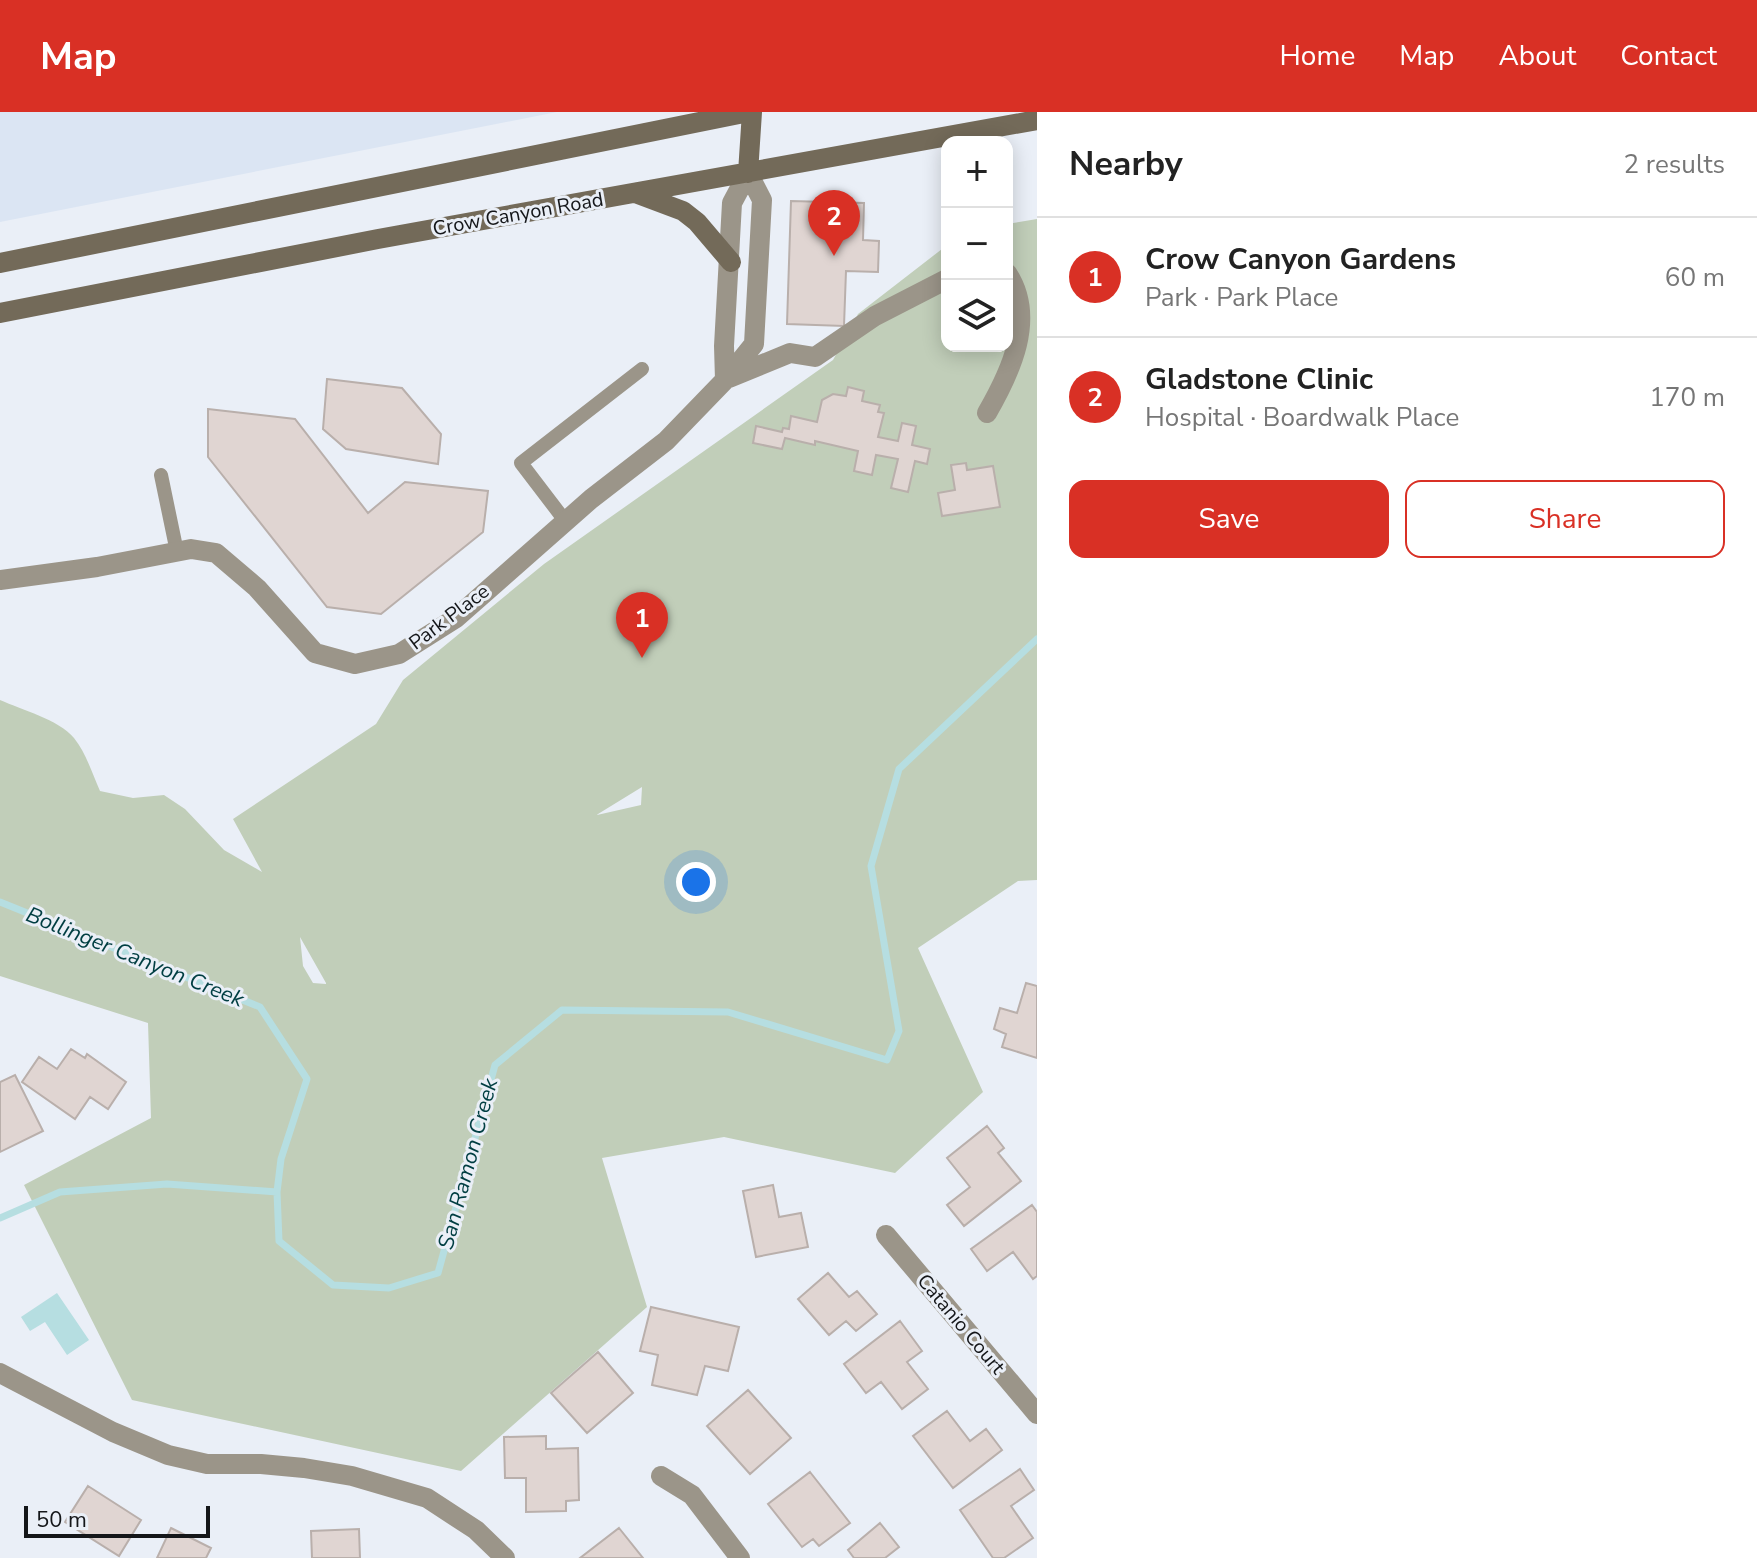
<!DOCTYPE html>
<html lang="en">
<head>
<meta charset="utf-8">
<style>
  :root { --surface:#fff; --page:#f2f2f2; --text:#222; --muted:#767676; --line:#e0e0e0; --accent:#d93025 }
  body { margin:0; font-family:"Nunito Sans",sans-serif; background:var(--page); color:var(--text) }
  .controls { position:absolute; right:24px; top:24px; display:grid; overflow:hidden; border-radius:16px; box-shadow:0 4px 20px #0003 }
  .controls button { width:72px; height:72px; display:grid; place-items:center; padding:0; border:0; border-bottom:2px solid var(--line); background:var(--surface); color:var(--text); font:40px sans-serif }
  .scale { position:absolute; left:24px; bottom:20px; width:186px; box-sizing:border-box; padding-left:8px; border:4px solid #141619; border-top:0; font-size:22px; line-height:28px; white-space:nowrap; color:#141619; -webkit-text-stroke:6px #eaeff7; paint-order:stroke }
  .you { position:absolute; left:696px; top:770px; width:28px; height:28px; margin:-20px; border:6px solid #fff; border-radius:50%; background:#1a73e8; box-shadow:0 0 0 12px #1a73e833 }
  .badge { display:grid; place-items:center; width:52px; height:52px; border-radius:50%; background:var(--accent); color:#fff; font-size:26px; font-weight:700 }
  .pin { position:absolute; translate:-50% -66px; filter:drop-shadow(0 2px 4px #0008) }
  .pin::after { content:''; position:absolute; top:42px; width:28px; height:24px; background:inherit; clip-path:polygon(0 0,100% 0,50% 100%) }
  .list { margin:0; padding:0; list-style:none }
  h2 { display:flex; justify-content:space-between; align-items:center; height:104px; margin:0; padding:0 32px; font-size:34px }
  h2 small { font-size:26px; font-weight:400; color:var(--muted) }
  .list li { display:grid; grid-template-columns:52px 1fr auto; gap:24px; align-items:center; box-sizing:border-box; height:120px; padding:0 32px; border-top:2px solid var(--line) }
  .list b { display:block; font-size:30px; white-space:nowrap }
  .list p { margin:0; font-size:26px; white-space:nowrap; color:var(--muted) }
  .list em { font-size:26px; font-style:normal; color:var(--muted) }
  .actions { display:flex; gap:16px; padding:24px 32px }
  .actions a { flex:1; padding:18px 0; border:2px solid var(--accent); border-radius:16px; text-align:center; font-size:28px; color:var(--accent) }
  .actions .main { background:var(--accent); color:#fff }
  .icon { flex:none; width:44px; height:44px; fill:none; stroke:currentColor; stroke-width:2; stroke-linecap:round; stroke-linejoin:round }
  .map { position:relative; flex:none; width:1037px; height:1446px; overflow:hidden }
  header { display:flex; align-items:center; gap:48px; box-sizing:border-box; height:112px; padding:0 40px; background:var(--accent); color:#fff }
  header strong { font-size:38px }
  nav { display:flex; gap:44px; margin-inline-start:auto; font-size:28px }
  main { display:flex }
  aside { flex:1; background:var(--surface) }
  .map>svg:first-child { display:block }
  .built { fill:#dbe5f3 }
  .green { fill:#c1ceb9; fill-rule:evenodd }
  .water { fill:#b6dee1 }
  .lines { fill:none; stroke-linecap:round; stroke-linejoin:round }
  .stream { stroke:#b6dee1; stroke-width:7 }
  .building { fill:#e0d5d2; stroke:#b9afab; stroke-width:2 }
  .lane { stroke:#9b9589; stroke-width:14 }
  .street { stroke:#9b9589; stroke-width:20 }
  .secondary { stroke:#736a59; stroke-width:20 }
  .labels { text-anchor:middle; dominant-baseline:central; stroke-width:6; stroke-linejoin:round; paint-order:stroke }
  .street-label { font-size:20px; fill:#141619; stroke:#eaeff7 }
  .water-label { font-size:22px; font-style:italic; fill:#003e42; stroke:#eaeff7 }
</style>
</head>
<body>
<header>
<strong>Map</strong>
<nav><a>Home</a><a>Map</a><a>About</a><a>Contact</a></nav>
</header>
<main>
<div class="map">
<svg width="1037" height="1446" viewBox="0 0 1037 1446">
  <rect width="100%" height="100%" fill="#eaeff7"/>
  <!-- built -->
  <path class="built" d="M0,0H557L0,110Z"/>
  <!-- green -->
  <path class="green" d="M1037,107V768L1018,769L918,836L983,980L895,1061L724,1025L602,1046L647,1195L461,1359L132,1288L24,1073L151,1006L148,911L0,864V588C22,598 58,607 74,626C86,641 92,661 100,679L133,686L164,683L185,697L224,738L262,760L233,707L376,612L403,568L544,452L833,248L858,202L942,137L947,134V234H1007V112ZM642,675L641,693L597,703L598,702ZM300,825L326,871V872L313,871L303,854Z"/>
  <!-- water -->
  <path class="water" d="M57,1181L89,1228L67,1243L45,1210L30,1219L21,1205Z"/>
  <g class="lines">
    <!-- stream -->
    <path class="stream" d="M0,790L260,895L307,967L281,1047L277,1080L279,1129L333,1173L389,1176L438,1161L495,953L562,898L728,900L887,948L899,919L871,754L899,657L1037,527
      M0,1106L60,1080L167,1072L277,1080"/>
  </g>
  <!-- building -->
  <path class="building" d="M791,89L864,91L863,128L879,129L878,160L846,159L844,214L787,212Z
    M327,267L402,276L441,322L438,352L346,337L323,317Z
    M848,275L864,279L862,289L880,293L878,300L884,301L878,325L898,329L902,311L916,314L912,333L930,337L927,352L915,349L908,380L891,376L898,347L876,343L872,363L854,359L858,339L815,329V333L785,326L782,337L753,331L756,314L782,320L783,316L789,317L791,304L817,310L822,288L833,282L846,284Z
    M208,297L295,307L368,401L405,370L488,379L483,420L381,502L327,495L208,345Z
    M966,351L967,358L993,354L1000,395L942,404L938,381L955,378L951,353Z
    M1026,871L1037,874V946L1002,935L1006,922L994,917L1000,896L1017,901Z
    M71,937L85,946L87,942L126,970L108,997L90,985L75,1007L22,970L39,945L57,957Z
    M15,963L43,1019L0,1040V970Z
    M987,1014L1004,1036L998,1041L1021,1069L964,1114L947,1093L970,1075L947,1046Z
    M773,1073L779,1105L801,1101L808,1135L756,1145L743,1079Z
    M1032,1093L1037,1100V1164L1033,1167L1013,1140L987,1159L971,1137Z
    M828,1161L849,1185L857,1179L877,1202L856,1219L846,1209L829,1223L798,1187Z
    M651,1195L739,1215L728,1259L705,1254L697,1283L652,1273L658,1243L640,1239Z
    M900,1209L922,1239L907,1250L928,1277L902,1297L881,1270L866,1281L844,1252Z
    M598,1240L633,1281L587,1321L551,1281Z
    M748,1278L791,1326L750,1362L707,1314Z
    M947,1299L970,1329L986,1317L1002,1338L953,1376L913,1324Z
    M546,1324V1337L578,1336L579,1388L566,1389V1399L526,1400V1366H505L504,1325Z
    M1020,1357L1034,1378L1011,1394L1033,1426L1004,1446H993L960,1398Z
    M810,1360L850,1411L819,1434L813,1427L802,1435L768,1392Z
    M88,1374L141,1408L119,1444L65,1410Z
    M880,1411L899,1435L885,1446H854L848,1438Z
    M171,1416L211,1436L206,1446H157Z
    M619,1416L643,1446H580Z
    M359,1417L360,1446H312L311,1419Z"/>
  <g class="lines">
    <!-- lane -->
    <path class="lane" d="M161,363L177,440
      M566,410L521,351L642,257"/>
    <!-- street -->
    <path class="street" d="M729,266L790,241L815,245L875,204L947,167
      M725,268L724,234L732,91L748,61
      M987,301C1010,261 1037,206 1007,161
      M0,468L97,455L191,437L216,441L257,476L315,541L355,552L399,542L456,506L591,387L666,329L725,268L754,232L762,88L748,61
      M886,1123L1037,1302
      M0,1261L113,1320L168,1343L207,1352H261L304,1356L352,1364L427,1386L476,1418L505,1446
      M661,1364L692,1383L740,1446"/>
    <!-- secondary -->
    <path class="secondary" d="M748,61L752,0
      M635,81L683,99L697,110L731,150
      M0,151L749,0
      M0,201L378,127L1037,8"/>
  </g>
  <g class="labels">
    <!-- street labels -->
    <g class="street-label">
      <text transform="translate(518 102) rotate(-10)">Crow Canyon Road</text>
      <text transform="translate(449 505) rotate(-37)">Park Place</text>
      <text transform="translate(961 1212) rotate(50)">Catanio Court</text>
    </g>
    <!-- water labels -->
    <g class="water-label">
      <text transform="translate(135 845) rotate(22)">Bollinger Canyon Creek</text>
      <text transform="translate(468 1052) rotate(-75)">San Ramon Creek</text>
    </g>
  </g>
</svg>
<div class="controls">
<button>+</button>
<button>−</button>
<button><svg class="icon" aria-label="layers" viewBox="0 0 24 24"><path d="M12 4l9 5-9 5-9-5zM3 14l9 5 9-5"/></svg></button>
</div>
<div class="scale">50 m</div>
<div class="you"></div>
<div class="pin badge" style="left:642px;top:546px">1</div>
<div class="pin badge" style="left:834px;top:144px">2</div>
</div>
<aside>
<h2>Nearby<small>2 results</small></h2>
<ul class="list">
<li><span class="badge">1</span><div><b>Crow Canyon Gardens</b><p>Park · Park Place</p></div><em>60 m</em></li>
<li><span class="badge">2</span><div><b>Gladstone Clinic</b><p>Hospital · Boardwalk Place</p></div><em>170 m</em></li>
</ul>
<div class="actions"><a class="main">Save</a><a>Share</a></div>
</aside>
</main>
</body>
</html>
